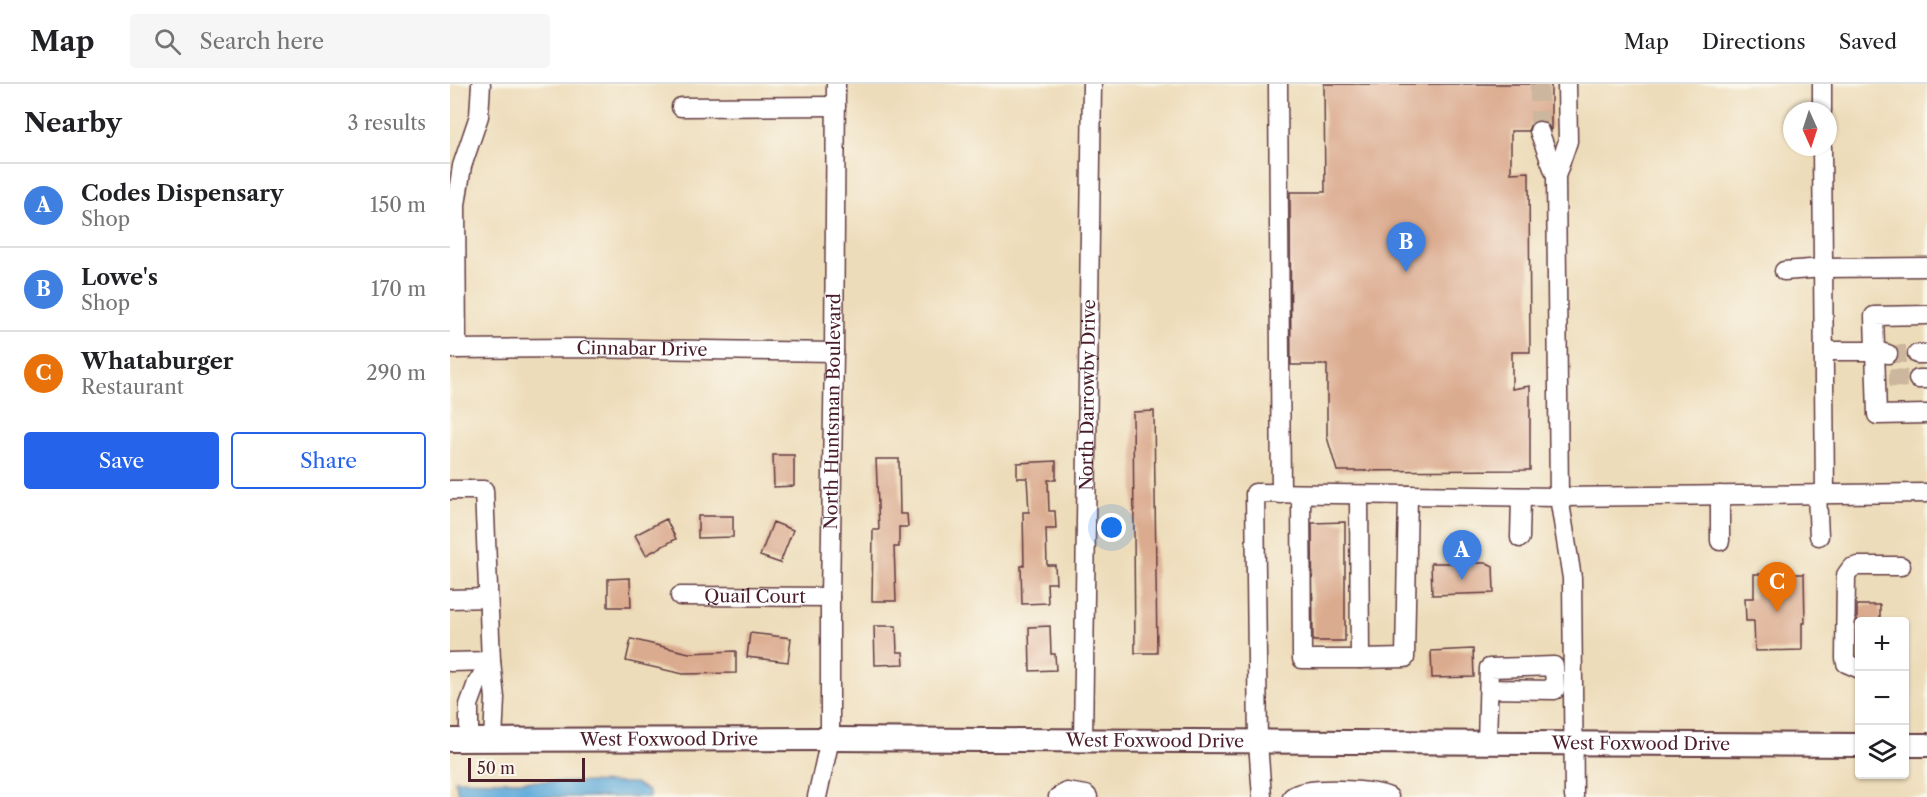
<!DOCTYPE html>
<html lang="en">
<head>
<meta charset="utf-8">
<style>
  :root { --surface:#fff; --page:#f6f6f6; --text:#202124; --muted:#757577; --line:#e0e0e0; --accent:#2563eb }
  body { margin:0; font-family:"Libre Caslon Text",serif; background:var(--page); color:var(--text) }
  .controls { position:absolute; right:18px; bottom:18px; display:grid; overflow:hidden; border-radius:6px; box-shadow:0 2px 4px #0004 }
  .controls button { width:54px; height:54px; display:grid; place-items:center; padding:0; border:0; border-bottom:2px solid var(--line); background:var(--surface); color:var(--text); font:30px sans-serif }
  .compass { position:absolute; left:1333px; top:18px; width:54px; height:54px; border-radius:50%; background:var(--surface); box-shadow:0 2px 4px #0004; rotate:177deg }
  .scale { position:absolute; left:18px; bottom:15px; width:117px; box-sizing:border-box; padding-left:6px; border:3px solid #4a1f2b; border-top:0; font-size:16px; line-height:21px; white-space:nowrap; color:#4a1f2b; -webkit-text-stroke:4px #fbf7ec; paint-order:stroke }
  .you { position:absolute; left:662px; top:444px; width:21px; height:21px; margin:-15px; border:4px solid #fff; border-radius:50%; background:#1a73e8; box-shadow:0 0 0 9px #1a73e833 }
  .badge { display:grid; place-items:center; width:39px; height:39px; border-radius:50%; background:var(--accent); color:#fff; font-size:20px; font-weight:700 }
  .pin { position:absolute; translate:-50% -50px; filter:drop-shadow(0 2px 3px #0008) }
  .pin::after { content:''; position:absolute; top:32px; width:21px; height:18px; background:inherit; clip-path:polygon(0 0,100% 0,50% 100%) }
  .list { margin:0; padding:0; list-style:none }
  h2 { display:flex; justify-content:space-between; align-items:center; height:78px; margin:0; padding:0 24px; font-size:26px }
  h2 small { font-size:20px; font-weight:400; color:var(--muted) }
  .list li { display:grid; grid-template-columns:39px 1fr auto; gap:18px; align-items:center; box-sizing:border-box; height:84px; padding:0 24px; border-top:2px solid var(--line) }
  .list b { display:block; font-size:22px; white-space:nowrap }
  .list p { margin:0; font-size:20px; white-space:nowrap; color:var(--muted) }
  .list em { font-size:20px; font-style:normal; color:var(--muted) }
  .actions { display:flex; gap:12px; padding:18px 24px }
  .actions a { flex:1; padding:14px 0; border:2px solid var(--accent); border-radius:6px; text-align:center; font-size:21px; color:var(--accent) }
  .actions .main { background:var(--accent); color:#fff }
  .icon { flex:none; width:33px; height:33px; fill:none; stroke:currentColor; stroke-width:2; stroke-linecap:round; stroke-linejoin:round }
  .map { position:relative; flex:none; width:1477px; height:713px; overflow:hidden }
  header { display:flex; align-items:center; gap:36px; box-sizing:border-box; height:84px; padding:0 30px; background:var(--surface); border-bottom:2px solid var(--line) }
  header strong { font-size:28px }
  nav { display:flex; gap:33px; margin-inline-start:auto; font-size:21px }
  .search { width:420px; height:54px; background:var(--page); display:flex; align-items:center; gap:15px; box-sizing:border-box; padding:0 21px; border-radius:6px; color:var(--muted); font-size:22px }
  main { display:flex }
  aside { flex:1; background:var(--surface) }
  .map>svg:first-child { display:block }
  .water { fill:#61abd9; stroke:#566582; stroke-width:1.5 }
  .building { fill:#dbab8f }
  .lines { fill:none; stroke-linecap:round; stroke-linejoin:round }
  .minor-tunnel { stroke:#ccb69d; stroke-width:18; stroke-dasharray:18 9; stroke-linecap:butt }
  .minor-casing { stroke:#623b40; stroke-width:21 }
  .major-casing { stroke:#623b40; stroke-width:26 }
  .minor { stroke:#fff; stroke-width:18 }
  .major { stroke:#fff; stroke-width:22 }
  .labels { text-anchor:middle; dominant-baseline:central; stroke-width:6; stroke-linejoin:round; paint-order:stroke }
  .street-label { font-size:18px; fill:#4a1f2b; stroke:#fbf7ec }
</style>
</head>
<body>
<header>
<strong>Map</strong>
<div class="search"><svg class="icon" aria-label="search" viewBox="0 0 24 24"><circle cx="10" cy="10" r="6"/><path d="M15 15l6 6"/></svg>Search here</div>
<nav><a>Map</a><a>Directions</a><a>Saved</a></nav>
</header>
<main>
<aside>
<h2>Nearby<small>3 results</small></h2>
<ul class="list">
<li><span class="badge" style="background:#3f7fe0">A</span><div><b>Codes Dispensary</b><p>Shop</p></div><em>150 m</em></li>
<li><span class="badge" style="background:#3f7fe0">B</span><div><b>Lowe's</b><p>Shop</p></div><em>170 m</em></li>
<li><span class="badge" style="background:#e8710a">C</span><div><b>Whataburger</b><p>Restaurant</p></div><em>290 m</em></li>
</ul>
<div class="actions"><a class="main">Save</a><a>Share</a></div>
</aside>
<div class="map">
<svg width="1477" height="713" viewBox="0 0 1477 713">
  <rect width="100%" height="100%" fill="#fbf7ec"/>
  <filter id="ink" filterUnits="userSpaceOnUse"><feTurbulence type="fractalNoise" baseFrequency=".0167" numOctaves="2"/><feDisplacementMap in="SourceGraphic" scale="12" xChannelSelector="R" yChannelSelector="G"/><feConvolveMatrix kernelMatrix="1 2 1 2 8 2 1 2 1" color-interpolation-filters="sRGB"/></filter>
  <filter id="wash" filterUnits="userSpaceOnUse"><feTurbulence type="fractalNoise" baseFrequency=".008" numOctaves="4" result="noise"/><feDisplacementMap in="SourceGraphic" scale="24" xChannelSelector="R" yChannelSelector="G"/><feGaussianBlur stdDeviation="1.35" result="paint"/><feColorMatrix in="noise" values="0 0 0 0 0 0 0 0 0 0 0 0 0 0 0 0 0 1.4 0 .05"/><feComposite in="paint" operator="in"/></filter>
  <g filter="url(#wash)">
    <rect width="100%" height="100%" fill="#eddcb9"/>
    <!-- water -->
    <path class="water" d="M5,696L185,699L198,707L200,713H9Z"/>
    <g id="blocks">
      <!-- building -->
      <path class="building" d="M874,0H1101V47L1097,39L1090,36L1081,39L1078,47H1061V89L1079,88L1080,268H1062V305L1080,302V386L887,387L877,353V281H841L840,108H875Z
        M704,327L707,569H685L683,328Z
        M323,371H344V402L324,403Z
        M426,375H449L450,430H457L458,443H449V463H444L446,517H422L423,446H429Z
        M606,377V396H598L599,427H605L606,445H596L597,481H605L606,499H597L598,519L572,520L571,482H574L573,428H579L577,394H567V379Z
        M248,432H283V453L248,454Z
        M216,435L226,455L196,471L185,451Z
        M323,438L343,446L330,479L310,472Z
        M895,438V557H863L862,439Z
        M981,479H1037L1043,482L1044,509L982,511Z
        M1304,490H1354L1355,539H1352V566L1305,567L1304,537H1296L1295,514H1304Z
        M180,494L181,523H158V495Z
        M1407,521H1430V537H1407Z
        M424,542H446L447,568H453L454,580L425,581Z
        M600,542L601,570H605L606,586L580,587L579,543Z
        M300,549L341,554L338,578L297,573Z
        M181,555L239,569L286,567V589L233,590L176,577Z
        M1023,565L1024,593L982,594L981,567Z"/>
    </g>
  </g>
  <g filter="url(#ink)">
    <use href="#blocks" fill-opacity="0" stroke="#623b40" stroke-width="1.5"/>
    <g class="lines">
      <!-- minor-tunnel -->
      <path class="minor-tunnel" d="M1089,0V47
        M1438,270H1467
        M1439,294L1468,295"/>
      <!-- minor casing -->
      <g class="minor-casing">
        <g id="minor">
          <path d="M828,0L831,410"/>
          <path d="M1117,0L1118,57L1106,92L1109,413L1477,409"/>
          <path d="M1372,0V27"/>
          <path d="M231,23L386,22"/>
          <path d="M1089,47L1106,92"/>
          <path d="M1372,63L1375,410"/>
          <path d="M1334,187L1373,184L1477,183"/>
          <path d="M1477,231L1424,232L1427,331L1477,330"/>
          <path id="s1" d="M0,265L128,264L384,268"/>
          <path d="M7,265L6,121L12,82L29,32L31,0"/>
          <path d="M1374,267H1425L1438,270"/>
          <path d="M1467,270H1477"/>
          <path d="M1468,295H1477"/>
          <path d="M0,406H34L41,577L45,614L43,656"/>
          <path d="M851,410L852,575H910L909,411"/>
          <path d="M1367,410L1369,452"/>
          <path d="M1270,411V457"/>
          <path d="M1070,454L1071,413"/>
          <path id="s2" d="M230,512L380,513"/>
          <path d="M0,515L38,514"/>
          <path d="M910,575L955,574L958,411"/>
          <path d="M0,578L41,577"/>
          <path d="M1410,585L1396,579L1395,574L1396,491L1401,484L1408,482H1451"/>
          <path d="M19,656V621L27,599L41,577"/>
          <path id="s3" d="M633,657L642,0"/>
          <path d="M1037,659L1039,584L1104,582L1105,606L1039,605"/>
          <path id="s4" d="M367,713L380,655V513L384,268L386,0"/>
          <path d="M608,713L617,708L636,711L638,713"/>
          <path d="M812,713L808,658L805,409L1109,413L1122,494L1124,713"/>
          <path d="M842,713C855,702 923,705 939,713"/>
        </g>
      </g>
      <!-- major casing -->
      <g class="major-casing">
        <g id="major">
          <path id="s5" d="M0,656L380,655L1410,661"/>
          <path d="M1454,661H1477"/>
        </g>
      </g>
      <!-- minor -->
      <use href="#minor" class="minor"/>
      <!-- major -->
      <use href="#major" class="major"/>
    </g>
  </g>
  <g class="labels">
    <!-- street labels -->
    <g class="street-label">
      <text stroke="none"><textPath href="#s1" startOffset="192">Cinnabar Drive</textPath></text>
      <text stroke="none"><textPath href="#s3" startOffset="346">North Darrowby Drive</textPath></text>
      <text stroke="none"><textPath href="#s4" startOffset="387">North Huntsman Boulevard</textPath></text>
      <text stroke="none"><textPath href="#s2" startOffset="75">Quail Court</textPath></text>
      <text stroke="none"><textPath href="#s5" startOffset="219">West Foxwood Drive</textPath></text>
      <text stroke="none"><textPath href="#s5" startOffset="705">West Foxwood Drive</textPath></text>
      <text stroke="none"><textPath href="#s5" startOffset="1191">West Foxwood Drive</textPath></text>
    </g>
  </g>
</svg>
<div class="controls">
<button>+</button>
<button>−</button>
<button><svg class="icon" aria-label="layers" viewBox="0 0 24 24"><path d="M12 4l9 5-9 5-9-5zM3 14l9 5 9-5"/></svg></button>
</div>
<svg class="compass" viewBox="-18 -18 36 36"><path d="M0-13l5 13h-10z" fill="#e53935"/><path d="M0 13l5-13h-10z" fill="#757577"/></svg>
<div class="scale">50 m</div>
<div class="you"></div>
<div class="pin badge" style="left:1012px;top:496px;background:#3f7fe0">A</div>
<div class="pin badge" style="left:956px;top:188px;background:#3f7fe0">B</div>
<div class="pin badge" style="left:1327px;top:528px;background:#e8710a">C</div>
</div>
</main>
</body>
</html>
